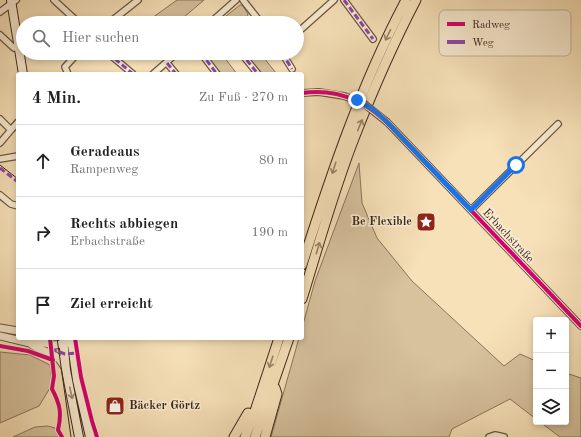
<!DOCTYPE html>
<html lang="de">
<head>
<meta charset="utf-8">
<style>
  :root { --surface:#fff; --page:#f2f2f2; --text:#222; --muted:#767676; --line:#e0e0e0 }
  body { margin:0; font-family:"Old Standard TT",serif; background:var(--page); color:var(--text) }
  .controls { position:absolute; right:12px; bottom:12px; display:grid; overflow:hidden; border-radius:4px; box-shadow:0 2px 6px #0003 }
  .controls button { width:36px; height:36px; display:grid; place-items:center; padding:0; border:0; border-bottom:1px solid var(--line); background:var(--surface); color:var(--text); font:20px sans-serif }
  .stop { position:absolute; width:12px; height:12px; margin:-9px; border:3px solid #1a73e8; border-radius:50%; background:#fff }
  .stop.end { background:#1a73e8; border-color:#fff; box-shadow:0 1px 4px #0008 }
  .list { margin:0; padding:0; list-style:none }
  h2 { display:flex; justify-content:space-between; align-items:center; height:52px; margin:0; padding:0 16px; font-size:17px }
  h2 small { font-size:13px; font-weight:400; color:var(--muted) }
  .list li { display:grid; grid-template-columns:26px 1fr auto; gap:12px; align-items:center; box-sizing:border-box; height:72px; padding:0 16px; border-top:1px solid var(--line) }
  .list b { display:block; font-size:15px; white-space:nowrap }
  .list p { margin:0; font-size:13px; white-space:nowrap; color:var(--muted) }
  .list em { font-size:13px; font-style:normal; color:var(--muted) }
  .icon { flex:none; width:22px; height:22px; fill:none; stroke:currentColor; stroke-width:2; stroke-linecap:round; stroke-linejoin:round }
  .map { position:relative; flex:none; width:581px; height:437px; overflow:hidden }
  .search { position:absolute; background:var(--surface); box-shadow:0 2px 6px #0003; left:16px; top:16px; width:288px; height:44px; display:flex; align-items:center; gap:10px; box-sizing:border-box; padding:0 14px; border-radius:22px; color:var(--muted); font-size:15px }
  .panel { position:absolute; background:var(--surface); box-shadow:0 2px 6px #0003; left:16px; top:72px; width:288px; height:268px; border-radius:4px }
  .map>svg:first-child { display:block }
  .green { fill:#d7c29e; stroke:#89755d }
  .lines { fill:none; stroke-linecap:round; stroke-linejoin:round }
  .minor-casing { stroke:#6a5643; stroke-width:8 }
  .tertiary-casing { stroke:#6a5643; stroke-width:9 }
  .secondary-casing { stroke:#3b281c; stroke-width:10 }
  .trunk-casing { stroke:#3b281c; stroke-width:11 }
  .minor { stroke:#faecd2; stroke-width:5.5 }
  .tertiary { stroke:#faecd2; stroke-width:7 }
  .secondary { stroke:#faecd2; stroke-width:8 }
  .trunk { stroke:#f7e1b9; stroke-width:9 }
  .tram { stroke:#3b281c; stroke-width:1 }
  .minor-bridge-casing { stroke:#6a5643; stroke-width:8; stroke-linecap:butt }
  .minor-bridge { stroke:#faecd2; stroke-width:5.5 }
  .quiet { stroke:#8e44ad; stroke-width:3; stroke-dasharray:6 3; stroke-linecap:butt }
  .cycleway-casing { stroke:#faecd2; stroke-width:6 }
  .cycleway { stroke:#d6006c; stroke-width:4 }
  .oneway { stroke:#99846a }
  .oneway2 { stroke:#9a8a77 }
  .route { stroke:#1a73e8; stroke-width:5 }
  .labels { text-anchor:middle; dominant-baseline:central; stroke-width:3.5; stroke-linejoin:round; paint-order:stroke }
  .poi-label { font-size:12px; font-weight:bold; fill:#3b281c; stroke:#faecd2; text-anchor:end }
  .street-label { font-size:12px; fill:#3b281c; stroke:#faecd2 }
  .key { fill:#faecd2; stroke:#c1b19b; stroke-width:1 }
  .key-label { font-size:11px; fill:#3b281c }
</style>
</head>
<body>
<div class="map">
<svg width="581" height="437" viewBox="0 0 581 437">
  <rect width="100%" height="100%" fill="#f7e1b9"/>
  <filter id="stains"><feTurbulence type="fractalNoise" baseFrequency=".005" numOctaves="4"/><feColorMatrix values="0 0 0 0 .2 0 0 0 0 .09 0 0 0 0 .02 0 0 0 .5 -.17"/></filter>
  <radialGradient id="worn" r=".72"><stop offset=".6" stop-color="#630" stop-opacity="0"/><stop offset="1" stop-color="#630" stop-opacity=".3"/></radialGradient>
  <!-- green -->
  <path class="green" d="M177,0H204L177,23H145Z
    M240,5H242L248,14L247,18L231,23H221V20Z
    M203,53H221L237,74H220Z
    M244,53H260L276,73L260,74Z
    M359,163L362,203L377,238L412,281L504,366L520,354L536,361V419L510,399L452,429L449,437H271L299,338H302V328L315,281Z
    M0,352L30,355L50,365L52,383L50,388L39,406L0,423Z
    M566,373L581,378V437H560L540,422H566Z
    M48,426L55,428L59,437H13L35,427Z"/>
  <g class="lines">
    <!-- minor casing -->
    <g class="minor-casing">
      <path id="minor" d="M54,0L79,23
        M243,0L261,23
        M344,0L373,39
        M0,12L16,0
        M109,23L138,0
        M210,23L236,0
        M297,33L334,0
        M0,35L14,48H19
        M108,53L133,74
        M201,53L217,74
        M241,53L258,74
        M282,53L292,69
        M167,63L176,74
        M68,74L65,67L78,53
        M153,74L177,53
        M302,93L319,92L344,96
        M0,119L11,130L18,122
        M387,122L581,326
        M0,143L11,130
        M0,159L18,156
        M0,195L11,204L18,206
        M471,210L558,124
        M489,437L495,435L504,437"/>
    </g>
    <!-- tertiary casing -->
    <g class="tertiary-casing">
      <path id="tertiary" d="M0,328L18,331
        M0,336L30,343L34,341L55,345L68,343
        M30,343C38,351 53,351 60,360C62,363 64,366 66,369"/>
    </g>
    <!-- secondary casing -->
    <g class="secondary-casing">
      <path id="secondary" d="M11,0L23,74
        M63,338L66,370L79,437
        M71,338L77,380L90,437"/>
    </g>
    <!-- trunk casing -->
    <g class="trunk-casing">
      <path id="trunk" d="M302,265C331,174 361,85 406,0
        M302,299C319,244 334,189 355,136C373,90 393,44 416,0
        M234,437L248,413
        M245,437L256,408L279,338
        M255,437L289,338
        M265,437L277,394L275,388"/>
    </g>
    <!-- minor -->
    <use href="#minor" class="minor"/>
    <!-- tertiary -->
    <use href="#tertiary" class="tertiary"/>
    <!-- secondary -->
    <use href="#secondary" class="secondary"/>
    <!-- trunk -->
    <use href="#trunk" class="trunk"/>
    <!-- tram -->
    <path class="tram" d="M0,165L18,179
      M57,338L71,437"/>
    <!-- minor-bridge casing -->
    <g class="minor-bridge-casing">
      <path id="minor-bridge" d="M344,96L363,103L387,122"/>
    </g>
    <!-- minor-bridge -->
    <use href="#minor-bridge" class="minor-bridge"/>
    <!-- quiet -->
    <path class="quiet" d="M344,0L373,39
      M215,19L218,23
      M108,53L133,74
      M201,53L217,74
      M241,53L258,74
      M282,53L292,69
      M167,63L176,74
      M0,168L18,182
      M51,349L65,354L77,353"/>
    <!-- cycleway casing -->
    <g class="cycleway-casing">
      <path id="cycleway" d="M302,93C337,88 366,101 390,125L581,326
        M50,338L54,376L52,389C60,404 62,413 58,430L62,437
        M75,338L81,377L92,421L97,437
        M0,346L28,351L53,360"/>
    </g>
    <!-- cycleway -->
    <use href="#cycleway" class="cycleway"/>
  </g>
  <!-- one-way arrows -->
  <defs><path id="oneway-shaft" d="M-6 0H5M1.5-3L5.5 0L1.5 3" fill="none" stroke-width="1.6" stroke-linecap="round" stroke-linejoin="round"/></defs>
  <g class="oneway">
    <use href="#oneway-shaft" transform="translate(388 35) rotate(115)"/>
    <use href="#oneway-shaft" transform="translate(360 125) rotate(-68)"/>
    <use href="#oneway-shaft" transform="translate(334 168) rotate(108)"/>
    <use href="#oneway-shaft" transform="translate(318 248) rotate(-73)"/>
    <use href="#oneway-shaft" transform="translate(271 362) rotate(108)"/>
  </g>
  <use class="oneway2" href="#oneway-shaft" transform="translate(71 393) rotate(78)"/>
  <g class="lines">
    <!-- route -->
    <path class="route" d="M357,100L374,110L387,122L471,210L516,165"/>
  </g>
  <!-- icons -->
  <defs>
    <g id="sight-square" transform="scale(1)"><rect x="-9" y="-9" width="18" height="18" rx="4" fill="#8f2418" stroke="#faecd2"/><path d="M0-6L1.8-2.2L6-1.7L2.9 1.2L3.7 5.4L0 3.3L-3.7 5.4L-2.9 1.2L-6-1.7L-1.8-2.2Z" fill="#fff"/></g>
    <g id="shop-square" transform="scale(1)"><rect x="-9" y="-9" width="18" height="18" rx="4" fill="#8f2418" stroke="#faecd2"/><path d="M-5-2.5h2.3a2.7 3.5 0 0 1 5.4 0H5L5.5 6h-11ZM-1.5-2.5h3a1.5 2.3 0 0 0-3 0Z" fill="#fff"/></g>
  </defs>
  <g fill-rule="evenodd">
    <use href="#sight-square" x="426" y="222"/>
    <use href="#shop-square" x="115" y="406"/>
  </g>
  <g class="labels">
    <!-- poi labels -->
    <g class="poi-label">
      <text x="412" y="222">Be Flexible</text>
      <text x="129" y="406" text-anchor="start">Bäcker Görtz</text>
    </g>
    <!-- street labels -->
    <g class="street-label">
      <text transform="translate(508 236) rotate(47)">Erbachstraße</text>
    </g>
  </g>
  <!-- legend -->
  <rect x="439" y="10" width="132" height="46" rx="6" class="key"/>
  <rect x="447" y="22" width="18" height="4" fill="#d6006c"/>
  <rect x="447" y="40" width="18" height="4" fill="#8e44ad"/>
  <g class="key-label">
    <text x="472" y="28">Radweg</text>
    <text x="472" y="46">Weg</text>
  </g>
  <rect width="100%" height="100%" filter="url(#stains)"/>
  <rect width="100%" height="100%" fill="url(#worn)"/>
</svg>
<div class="controls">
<button>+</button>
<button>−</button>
<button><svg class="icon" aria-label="layers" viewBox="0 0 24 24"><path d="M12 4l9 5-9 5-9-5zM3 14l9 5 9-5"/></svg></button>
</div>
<div class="stop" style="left:516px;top:165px"></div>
<div class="stop end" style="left:357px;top:100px"></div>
<div class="search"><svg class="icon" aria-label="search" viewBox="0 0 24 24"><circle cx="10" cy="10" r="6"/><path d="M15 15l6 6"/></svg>Hier suchen</div>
<section class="panel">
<h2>4 Min.<small>Zu Fuß · 270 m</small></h2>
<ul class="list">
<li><svg class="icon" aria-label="ahead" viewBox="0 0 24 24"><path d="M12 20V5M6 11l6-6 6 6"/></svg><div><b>Geradeaus</b><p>Rampenweg</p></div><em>80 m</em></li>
<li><svg class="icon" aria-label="right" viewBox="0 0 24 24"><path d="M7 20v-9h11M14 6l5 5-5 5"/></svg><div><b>Rechts abbiegen</b><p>Erbachstraße</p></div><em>190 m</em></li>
<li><svg class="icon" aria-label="arrive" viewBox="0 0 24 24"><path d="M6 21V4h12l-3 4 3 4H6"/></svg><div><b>Ziel erreicht</b></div></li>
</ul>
</section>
</div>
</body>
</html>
